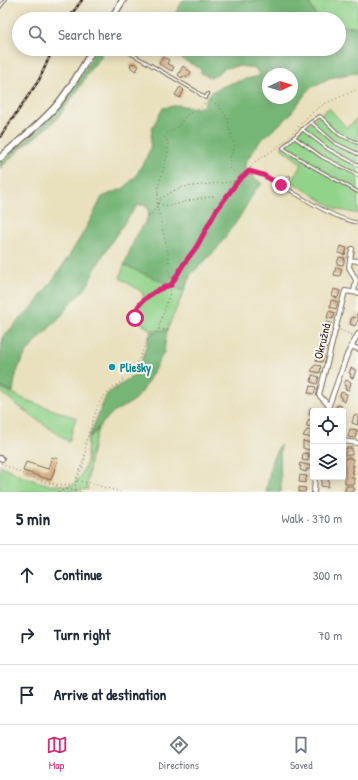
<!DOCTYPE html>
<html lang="en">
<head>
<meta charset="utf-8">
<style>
  :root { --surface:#fff; --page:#f6f6f7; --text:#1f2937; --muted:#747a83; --line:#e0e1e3; --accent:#db2777 }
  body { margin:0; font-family:"Patrick Hand",sans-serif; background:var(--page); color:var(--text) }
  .controls { position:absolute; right:12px; bottom:12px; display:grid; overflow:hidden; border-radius:4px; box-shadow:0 2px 10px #0003 }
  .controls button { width:36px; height:36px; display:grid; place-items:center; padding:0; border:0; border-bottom:1px solid var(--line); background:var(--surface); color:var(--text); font:20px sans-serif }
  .compass { position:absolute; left:262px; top:68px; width:36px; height:36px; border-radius:50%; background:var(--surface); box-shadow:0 2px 10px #0003; rotate:86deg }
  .stop { position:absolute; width:12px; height:12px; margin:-9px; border:3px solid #db2777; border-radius:50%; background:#fff }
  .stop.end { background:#db2777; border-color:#fff; box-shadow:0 1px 4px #0008 }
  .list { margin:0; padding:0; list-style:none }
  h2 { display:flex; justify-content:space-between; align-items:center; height:52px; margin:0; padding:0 16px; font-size:17px }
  h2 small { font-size:13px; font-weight:400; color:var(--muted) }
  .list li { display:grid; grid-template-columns:26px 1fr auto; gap:12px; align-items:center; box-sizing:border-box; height:60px; padding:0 16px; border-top:1px solid var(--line) }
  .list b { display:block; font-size:15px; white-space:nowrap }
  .list em { font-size:13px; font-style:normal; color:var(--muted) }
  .icon { flex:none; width:22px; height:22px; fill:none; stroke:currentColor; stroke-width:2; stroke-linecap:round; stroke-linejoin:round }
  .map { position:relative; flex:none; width:358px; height:492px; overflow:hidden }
  .search { position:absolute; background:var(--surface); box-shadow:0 2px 10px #0003; left:12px; right:12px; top:12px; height:44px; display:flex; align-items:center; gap:10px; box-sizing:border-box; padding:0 14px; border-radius:22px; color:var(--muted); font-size:15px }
  .sheet { height:232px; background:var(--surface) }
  nav { display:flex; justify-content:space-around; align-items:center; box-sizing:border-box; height:56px; border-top:1px solid var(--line); background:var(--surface); font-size:11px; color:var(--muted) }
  nav a { display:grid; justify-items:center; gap:2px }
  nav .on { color:var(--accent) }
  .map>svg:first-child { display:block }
  .green { fill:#92d38a; stroke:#667e54 }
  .forest { fill:#75b576; stroke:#58704a; fill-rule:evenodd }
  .building { fill:#d1a87e }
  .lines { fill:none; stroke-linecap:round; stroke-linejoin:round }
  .lane-casing { stroke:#786a56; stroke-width:4 }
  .street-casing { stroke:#786a56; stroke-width:6 }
  .secondary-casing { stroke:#786a56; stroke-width:8 }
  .path { stroke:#786a56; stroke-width:1; stroke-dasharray:1 3; stroke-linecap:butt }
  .lane { stroke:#fff; stroke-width:2 }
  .street { stroke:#fff; stroke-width:4 }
  .secondary { stroke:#fff; stroke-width:5.5 }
  .rail-casing { stroke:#3b2a1e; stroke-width:2.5 }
  .rail { stroke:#f6f6f2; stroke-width:1; stroke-dasharray:3; stroke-linecap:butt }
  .route { stroke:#db2777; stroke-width:5 }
  .culture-dot { fill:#0f9aa8; stroke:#f6f6f2; stroke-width:1.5 }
  .labels { text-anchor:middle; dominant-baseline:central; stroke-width:4; stroke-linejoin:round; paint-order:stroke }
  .street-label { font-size:12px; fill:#3b2a1e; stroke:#f6f6f2 }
  .culture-label { font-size:12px; font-weight:bold; fill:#0d838f; stroke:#f6f6f2; text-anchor:start }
</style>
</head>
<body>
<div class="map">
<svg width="358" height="492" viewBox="0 0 358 492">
  <rect width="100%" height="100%" fill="#f6f6f2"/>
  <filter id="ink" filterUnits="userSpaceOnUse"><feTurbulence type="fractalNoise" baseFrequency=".025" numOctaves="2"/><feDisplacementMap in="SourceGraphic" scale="8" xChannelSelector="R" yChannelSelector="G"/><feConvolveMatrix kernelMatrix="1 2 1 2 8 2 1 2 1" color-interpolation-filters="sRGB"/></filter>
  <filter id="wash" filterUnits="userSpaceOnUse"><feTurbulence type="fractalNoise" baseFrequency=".012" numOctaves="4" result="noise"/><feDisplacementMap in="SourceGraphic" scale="16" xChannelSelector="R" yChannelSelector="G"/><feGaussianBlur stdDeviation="0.9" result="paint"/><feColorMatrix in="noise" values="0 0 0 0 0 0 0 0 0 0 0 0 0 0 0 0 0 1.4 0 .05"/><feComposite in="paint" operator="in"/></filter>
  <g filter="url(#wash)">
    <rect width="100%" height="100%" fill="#e9e0bd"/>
    <!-- green -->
    <path class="green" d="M309,0H358V27L339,26V19H318L310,5Z
      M329,108L347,128L358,118V214L336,209L291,181L302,164L281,148L293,135Z
      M124,265L184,291L167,330L151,331C133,316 132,319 144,298L142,292L120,278Z
      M0,387L26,400L76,418L69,442L21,408L0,391Z
      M98,429L91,455L87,485L88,489L71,491L60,490L56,492H0V465L23,477L50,485L51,486L56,485L72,486L81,476L87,461L88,439Z"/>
    <!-- forest -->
    <path class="forest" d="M183,0H309L310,5L318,19H172Z
      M339,26L358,27V72L329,78L309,89L288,117L260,141L245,163V170L262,184L256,189L239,218L216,250L191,274L184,291L124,265L135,238L147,219L149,213L147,207L143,205H138C121,226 107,248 94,271C91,277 89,283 86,288C82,293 78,296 73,300C67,306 64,314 58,319C34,345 17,354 13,392L0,387C0,374 0,349 3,338C11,326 25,316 34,305C60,272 84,235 102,197L124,188L136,176L150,150L152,128L163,108L178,105L197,108L204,106C205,103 205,99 207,97C216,85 246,79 260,76L255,68L239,66L225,68L211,78L201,73V69L182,59L171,49H339ZM268,74H292V98H268Z
      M96,49H101V57L90,70L78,90L55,121L23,147L0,168V163C21,144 44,126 63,104C76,88 86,67 96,49Z
      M167,330L164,352L142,392L132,402L112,413L88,439L107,394L138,372L151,331Z
      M280,444L281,492H266L272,460Z"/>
    <g id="blocks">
      <!-- building -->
      <path class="building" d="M163,57L169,60L167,63L174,67L172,71L159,64Z
        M131,63L133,64L134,63L139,66L136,71L131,68V66H130Z
        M183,66L191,72L188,77L186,76L185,78L183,76L182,78L178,75Z
        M180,87L184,90L180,98L175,95Z
        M340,246L347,248L345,255L338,253Z
        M339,257L345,258L343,265L337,264Z
        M336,267L342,269L340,276L334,275Z
        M334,289L340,291L338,298L332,296Z
        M331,300L338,302L336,309L330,307Z
        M329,311L335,313L333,319L327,318Z
        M358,312V320L355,326L350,324L352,317L355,318Z
        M326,322L332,323L330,330L324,328Z
        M323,332L329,334L327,341L321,339Z
        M320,343L327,345L325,351L319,350Z
        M318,354L324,355L322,362L316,361Z
        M315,365L321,366L320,373L311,371Z
        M351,368L356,370L353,378L350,377L351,374L349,373Z
        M312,375L319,377L317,384L311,382Z
        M346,380L351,382L349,390L345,389L346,386L344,385Z
        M310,386L316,387L314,394L308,393Z
        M341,392L347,394L345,402L341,400L342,397L340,396Z
        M336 408a3 3 0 1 1 6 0a3 3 0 1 1-6 0Z
        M310,408L318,409V411H313V415H309Z
        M354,415L358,416V425L352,423Z
        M309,419L313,420V427L306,426Z
        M350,429L357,430L355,438L348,437Z
        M307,430L313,431L311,438L303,436Z
        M303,441L311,443L309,450L303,448Z
        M346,448H352V455H343V453H346Z
        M303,453L309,454L308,461L302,460Z
        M52,457L58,459L51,480L23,471L26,462L48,469Z
        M345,458H352V460H354L352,465H354V467H352L354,471H352L353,474L354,473V475L352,476V478H354V480H353L355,484H345Z
        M300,463L311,466V469H307L306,472L300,470L301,466H299Z
        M300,475L307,476L305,483L299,482Z
        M322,478L329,479L328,487L321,486Z
        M346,486H353L355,490H353V492H345Z
        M299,487L306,488L305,492H299Z"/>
    </g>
  </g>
  <g filter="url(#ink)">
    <use href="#blocks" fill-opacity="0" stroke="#786a56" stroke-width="1"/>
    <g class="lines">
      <!-- lane casing -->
      <g class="lane-casing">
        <path id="lane" d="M0,7L5,0
          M123,49L196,91L205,98L208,94
          M311,122L320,116L340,135L358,143
          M302,129L328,149L358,165
          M294,137L322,157L358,175
          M358,154L335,143L311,122L294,137L283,148L308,164L358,192
          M289,177L281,185C305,199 330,217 358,223"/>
      </g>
      <!-- street casing -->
      <g class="street-casing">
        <path id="street" d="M350,260L352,249
          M354,292L356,280L349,267L350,260L358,261
          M351,346L358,349
          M328,405L319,395L345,291L358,293
          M327,411L347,355L358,334
          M343,441L358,443
          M0,458L2,459
          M314,492L315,477"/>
      </g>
      <!-- secondary casing -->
      <g class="secondary-casing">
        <path id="secondary" d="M111,19L123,0
          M0,158C19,141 39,125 56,106C71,88 82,69 93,49"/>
      </g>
      <!-- path -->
      <path class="path" d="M208,99L219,106L228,119L229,128L234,142V148L230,158V168L236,174L243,176
        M250,171L263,175L278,183
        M158,194L161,198L173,191L184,187L238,181
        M158,203C170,209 181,202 192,200C200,198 207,198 215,196
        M148,216C155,212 157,204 162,198
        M173,281L169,274V257L157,206L158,188L168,153V143L165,137C167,131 172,131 177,127C180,125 181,122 183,119C189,111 201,111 205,101
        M159,329L168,330
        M340,330L352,335
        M152,336C149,327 138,326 135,318C130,305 161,288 170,286
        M1,463C20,473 49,488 71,484
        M77,481L90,483L120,492
        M49,482L62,489
        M67,489L83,492
        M75,490L76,479L85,455
        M58,492L67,489L76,481L81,471L85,459L86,441L98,405L103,397L134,370L147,341L156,334L158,329L174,281L197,246L216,211L239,181L249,171L252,164L276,148L286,140L310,114L324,104L358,89"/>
      <!-- lane -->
      <use href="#lane" class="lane"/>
      <!-- street -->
      <use href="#street" class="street"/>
      <!-- secondary -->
      <use href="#secondary" class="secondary"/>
      <!-- rail casing -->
      <g class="rail-casing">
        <path id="rail" d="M68,19L82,0
          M0,137L39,80L53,49"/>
      </g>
      <!-- rail -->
      <use href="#rail" class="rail"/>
    </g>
  </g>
  <g class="lines" filter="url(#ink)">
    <!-- route -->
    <path class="route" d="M135,318C133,302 159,288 171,285L183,265L197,246L216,211L238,181L249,171L263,175L281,185"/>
  </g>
  <!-- markers -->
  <circle class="culture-dot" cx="112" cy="367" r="4"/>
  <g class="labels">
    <!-- street labels -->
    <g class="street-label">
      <text transform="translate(322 341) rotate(-76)">Okružná</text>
    </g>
    <!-- culture labels -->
    <g class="culture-label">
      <text x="120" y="367">Pliešky</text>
    </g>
  </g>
</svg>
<div class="controls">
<button><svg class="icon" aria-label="locate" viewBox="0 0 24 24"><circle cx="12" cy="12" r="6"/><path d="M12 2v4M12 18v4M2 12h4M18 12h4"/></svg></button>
<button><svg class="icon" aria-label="layers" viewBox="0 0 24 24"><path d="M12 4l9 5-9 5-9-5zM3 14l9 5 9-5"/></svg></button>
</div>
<svg class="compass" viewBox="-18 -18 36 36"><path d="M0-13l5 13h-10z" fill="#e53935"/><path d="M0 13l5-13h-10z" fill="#747a83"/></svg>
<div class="stop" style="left:135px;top:318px"></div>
<div class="stop end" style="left:281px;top:185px"></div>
<div class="search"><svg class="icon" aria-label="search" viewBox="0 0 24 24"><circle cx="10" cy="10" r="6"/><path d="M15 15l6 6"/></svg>Search here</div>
</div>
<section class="sheet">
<h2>5 min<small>Walk · 370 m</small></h2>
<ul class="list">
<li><svg class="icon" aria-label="ahead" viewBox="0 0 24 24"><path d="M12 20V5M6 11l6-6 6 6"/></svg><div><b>Continue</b></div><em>300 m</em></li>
<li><svg class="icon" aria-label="right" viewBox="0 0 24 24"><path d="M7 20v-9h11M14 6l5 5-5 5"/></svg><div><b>Turn right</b></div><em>70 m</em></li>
<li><svg class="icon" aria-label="arrive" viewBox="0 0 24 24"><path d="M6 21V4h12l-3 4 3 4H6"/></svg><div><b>Arrive at destination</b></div></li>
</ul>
</section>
<nav>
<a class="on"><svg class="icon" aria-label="map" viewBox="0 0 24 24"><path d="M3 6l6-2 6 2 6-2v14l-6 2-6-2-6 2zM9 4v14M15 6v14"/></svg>Map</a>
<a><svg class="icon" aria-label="directions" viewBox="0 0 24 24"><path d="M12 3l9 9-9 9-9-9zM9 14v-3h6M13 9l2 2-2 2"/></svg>Directions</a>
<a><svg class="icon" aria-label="saved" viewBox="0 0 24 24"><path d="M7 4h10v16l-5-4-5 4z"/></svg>Saved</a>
</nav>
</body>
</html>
